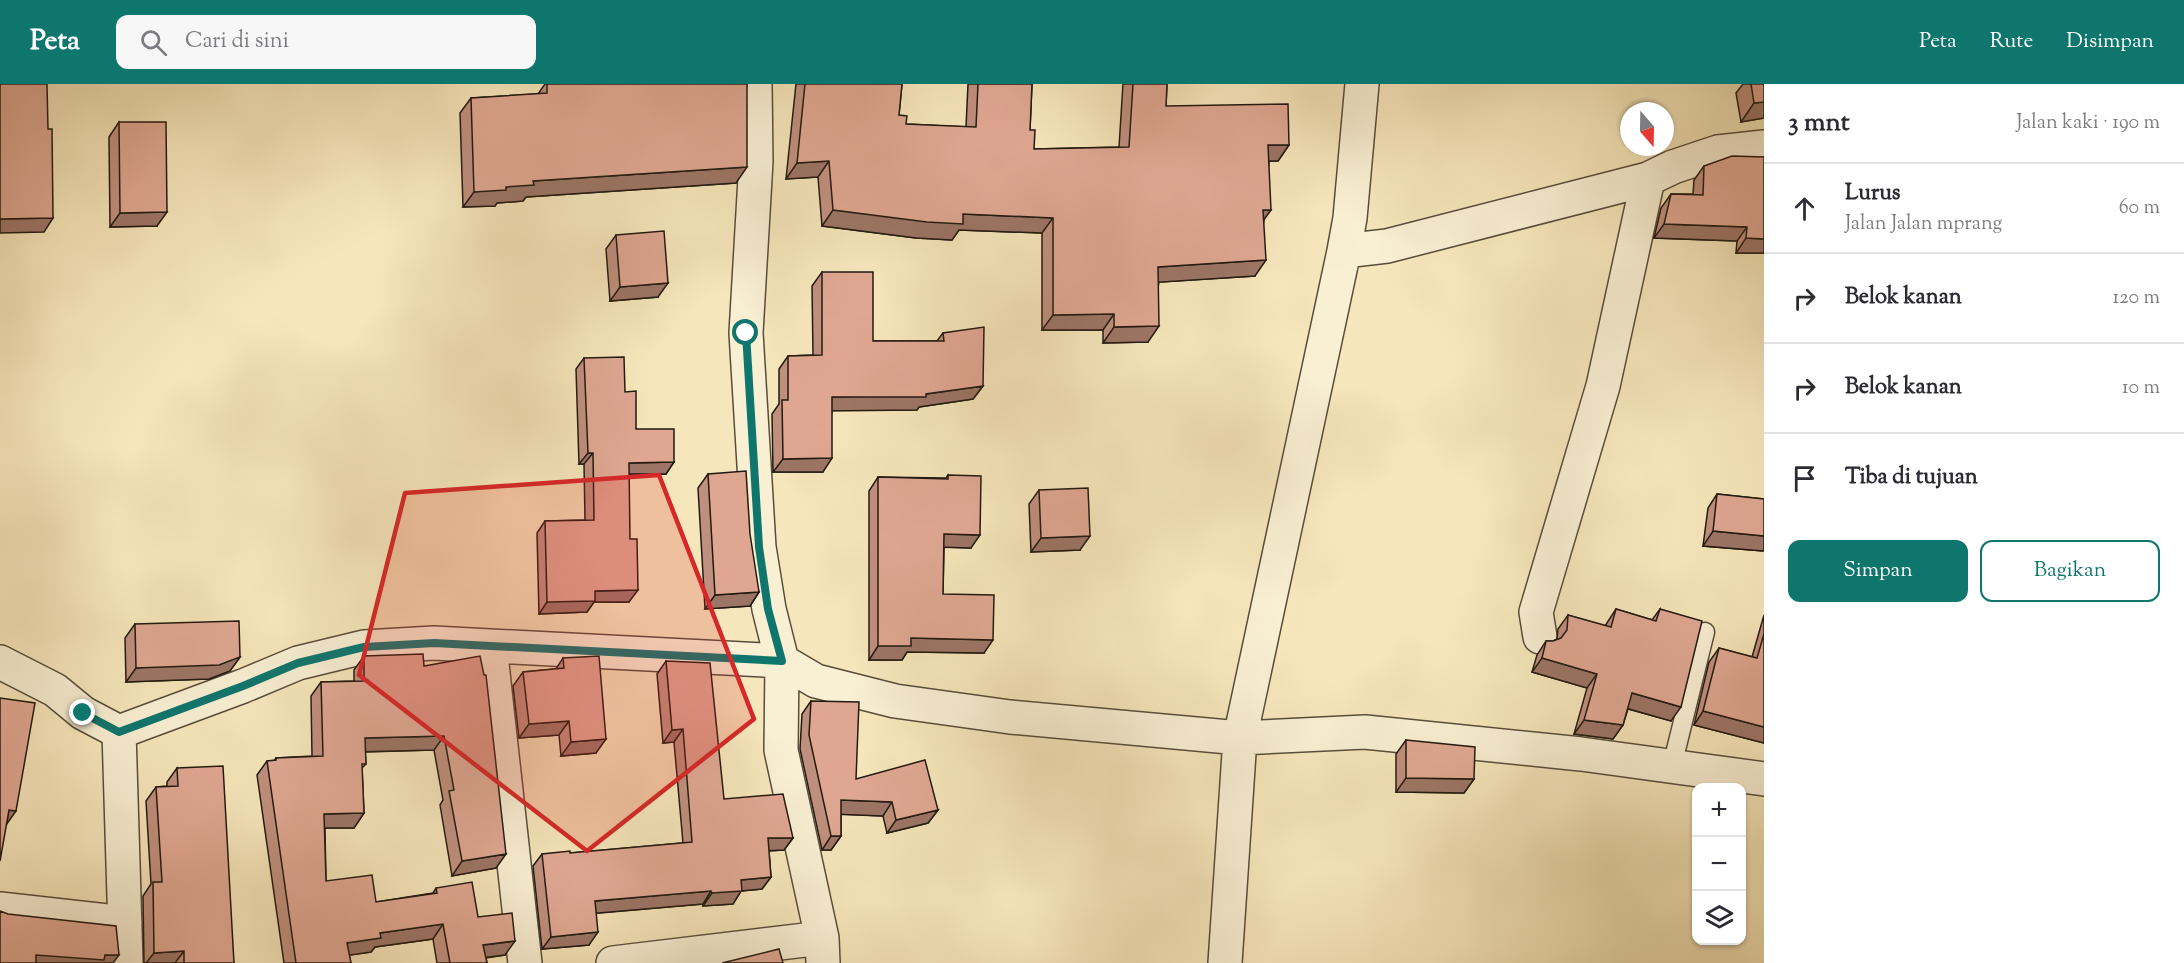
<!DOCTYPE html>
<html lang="id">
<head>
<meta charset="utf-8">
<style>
  :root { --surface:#fff; --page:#f7f7f7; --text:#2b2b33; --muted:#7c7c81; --line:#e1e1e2; --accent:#0f766e }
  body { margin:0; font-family:"Sorts Mill Goudy",serif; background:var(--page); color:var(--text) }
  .controls { position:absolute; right:18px; bottom:18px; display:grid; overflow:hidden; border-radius:12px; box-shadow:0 2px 4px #0004 }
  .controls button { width:54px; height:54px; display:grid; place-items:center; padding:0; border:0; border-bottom:2px solid var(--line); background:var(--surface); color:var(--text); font:30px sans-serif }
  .compass { position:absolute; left:1620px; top:18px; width:54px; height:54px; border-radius:50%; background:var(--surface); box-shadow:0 2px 4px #0004; rotate:160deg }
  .stop { position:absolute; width:18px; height:18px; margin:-14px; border:4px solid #0f766e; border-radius:50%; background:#fff }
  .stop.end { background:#0f766e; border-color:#fff; box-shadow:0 2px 6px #0008 }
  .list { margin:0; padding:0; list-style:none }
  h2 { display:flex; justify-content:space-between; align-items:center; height:78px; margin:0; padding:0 24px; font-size:26px }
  h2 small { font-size:20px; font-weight:400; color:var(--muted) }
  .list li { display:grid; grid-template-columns:39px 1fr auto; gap:18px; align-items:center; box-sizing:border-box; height:90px; padding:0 24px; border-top:2px solid var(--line) }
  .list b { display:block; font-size:22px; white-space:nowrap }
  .list p { margin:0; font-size:20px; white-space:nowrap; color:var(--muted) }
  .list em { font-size:20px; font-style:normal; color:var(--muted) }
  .actions { display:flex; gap:12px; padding:18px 24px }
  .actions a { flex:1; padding:14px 0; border:2px solid var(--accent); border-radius:12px; text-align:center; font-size:21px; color:var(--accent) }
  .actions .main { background:var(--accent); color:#fff }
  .icon { flex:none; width:33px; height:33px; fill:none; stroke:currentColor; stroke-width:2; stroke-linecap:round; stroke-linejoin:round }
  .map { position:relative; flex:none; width:1764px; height:879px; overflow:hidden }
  header { display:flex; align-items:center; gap:36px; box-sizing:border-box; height:84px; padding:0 30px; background:var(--accent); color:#fff }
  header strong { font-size:28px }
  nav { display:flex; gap:33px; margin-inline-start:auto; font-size:21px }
  .search { width:420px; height:54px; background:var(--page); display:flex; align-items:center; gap:15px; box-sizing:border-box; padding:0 21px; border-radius:12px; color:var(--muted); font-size:22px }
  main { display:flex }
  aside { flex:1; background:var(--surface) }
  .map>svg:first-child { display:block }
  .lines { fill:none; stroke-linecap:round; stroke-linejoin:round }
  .lane-casing { stroke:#584d3b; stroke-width:21 }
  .street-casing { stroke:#584d3b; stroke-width:36 }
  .lane { stroke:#f9efd3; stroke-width:18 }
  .street { stroke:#f9efd3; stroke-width:33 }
  .wall { fill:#c0907e; stroke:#231a10; stroke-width:1.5 }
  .shaded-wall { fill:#9c7566; stroke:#231a10; stroke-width:1.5 }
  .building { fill:#dfa792; stroke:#231a10; stroke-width:1.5 }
  .route { stroke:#0f766e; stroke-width:8 }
  .marked { fill:#d62828; fill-opacity:0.2; stroke:#d62828; stroke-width:4.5; stroke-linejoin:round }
</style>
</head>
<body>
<header>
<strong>Peta</strong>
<div class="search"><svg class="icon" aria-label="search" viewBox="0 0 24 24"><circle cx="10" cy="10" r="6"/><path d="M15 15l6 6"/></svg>Cari di sini</div>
<nav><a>Peta</a><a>Rute</a><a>Disimpan</a></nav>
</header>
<main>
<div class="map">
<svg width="1764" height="879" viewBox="0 0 1764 879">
  <rect width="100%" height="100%" fill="#f6e6bb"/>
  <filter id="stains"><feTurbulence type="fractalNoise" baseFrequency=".00333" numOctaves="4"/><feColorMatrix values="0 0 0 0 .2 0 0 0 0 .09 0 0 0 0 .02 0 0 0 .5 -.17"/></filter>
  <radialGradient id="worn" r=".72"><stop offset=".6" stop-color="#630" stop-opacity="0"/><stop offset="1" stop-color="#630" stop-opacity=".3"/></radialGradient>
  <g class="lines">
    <!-- lane casing -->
    <g class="lane-casing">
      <path id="lane" d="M1672,682L1705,548"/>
    </g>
    <!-- street casing -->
    <g class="street-casing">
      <path id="street" d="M755,0L756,77L746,249L759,463L769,525L782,577L781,666L822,854L823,879
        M1362,0L1350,134L1344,167L1240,654L1365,648L1581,670L1764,695
        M1344,167L1387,162L1648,95
        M1540,553L1536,528L1603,302L1648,95L1673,83L1718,68L1764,63
        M490,562L525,879
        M0,578L55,606L83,629L119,648L243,602L298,579L364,563L434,559L782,577L816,597L895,617L1010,633L1240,654L1225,879
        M119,648L126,879
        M0,825L125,839
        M613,879L822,854"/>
    </g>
    <!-- lane -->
    <use href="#lane" class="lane"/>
    <!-- street -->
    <use href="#street" class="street"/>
  </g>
  <!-- wall -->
  <path class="wall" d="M545,0H747L736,99L526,113L523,117L497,119L495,122L463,123L460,29L471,14L538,10Z
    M796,0H902L899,31L906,40L966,43L968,0H1032L1030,46L1034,65L1119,63L1123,0H1167L1166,22L1289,61L1278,77H1269L1264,136L1255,192L1159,198L1148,258L1103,259V246H1042V149L959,146L952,156L916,154L822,142L818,93L786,95Z
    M1743,0H1764V34L1741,38L1736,9Z
    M119,38L157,142L110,143L109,53Z
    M1764,73V169H1736L1737,157L1654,154L1661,124L1671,110H1693L1694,96L1704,82Z
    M616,151L658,213L610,217L606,165Z
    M822,188L873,257H937L943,249L983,302L973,315L919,323L917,326H832L823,388H773L772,330L779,320V285L788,272L813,271L812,202Z
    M584,274L625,308L636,345L674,378L666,390H629V518H594L587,528L539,530L537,449L545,437L585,436L584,380H579L576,285Z
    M708,390L759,508L750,522L705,525L698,404Z
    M948,391L971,464L944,463L943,510L984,569L907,568L902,576H869V407L878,393L946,394Z
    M1039,406L1080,466L1031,468L1029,420Z
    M1717,410L1764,415V466L1763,467L1703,462L1708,424Z
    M1616,525L1652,536L1660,525L1671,637L1628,625L1623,641L1613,655L1574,650L1587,604L1532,588L1537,571L1546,557H1553L1557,555L1558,545L1568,531L1605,542Z
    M1764,531V659L1694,641L1709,578L1719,564L1752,573Z
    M135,540L240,573L230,587L209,595L126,598L125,554Z
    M364,572L424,582L496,784L452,792L440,721L443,716L434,666L365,668L366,680L362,684L364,729L354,744H325L326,797L376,818L433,809L436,804L478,833L505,871L486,874L487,879H437L433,855L375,863L371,868L349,871L351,879H284L257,691L267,677H274L276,674L312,672L311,612L321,598L354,597V586Z
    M563,574L596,669L561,672L559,651L519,654L513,602L523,588L556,585Z
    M666,577L724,715L793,754L784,766L769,767L771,793L762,805L741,807L733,820L703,822V820L596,829L589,861L542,865L533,782L542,770L570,769L683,759L674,658L663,659L657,590Z
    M811,617L856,695L938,726L928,739L887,749L883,732L841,730V752L831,766H822L800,665L802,630Z
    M1406,656L1474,695L1464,709L1396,708V670Z
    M177,684L234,879H144L143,812L151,800L146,717L156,703L167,702V698Z"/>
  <!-- shaded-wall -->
  <path class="shaded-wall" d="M1764,18V34L1741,38L1754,19Z
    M1268,61H1289L1278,77H1257Z
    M829,77L818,93L786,95L797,79Z
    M747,83L736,99L526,113L523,117L497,119L495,122L463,123L474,108L506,103L533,97Z
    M833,126L963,130L1053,134L1042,149L959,146L952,156L916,154L822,142Z
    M1263,126H1271L1260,141Z
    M167,128L157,142L110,143L120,129Z
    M53,134L44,148L0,149V135Z
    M1664,140L1747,143L1737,157L1654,154Z
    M1746,154L1764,155V169H1736Z
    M1266,176L1255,192L1147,199L1158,183Z
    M668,199L658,213L610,217L620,203Z
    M1114,230L1103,246H1042L1053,231Z
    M1159,242L1148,258L1103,259L1114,243Z
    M983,302L973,315L919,323L917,326L823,327L832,313L926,310Z
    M588,369H593L584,380H579Z
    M832,374L823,388H773L783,375Z
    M674,378L666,390H620L629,379Z
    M1713,447L1764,452V466L1763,467L1703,462Z
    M944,450L980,451L971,464L935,463Z
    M1090,452L1080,466L1031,468L1041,454Z
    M638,506L629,518H594L587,528L539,530L547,518L595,507Z
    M759,508L750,522L705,525L715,511Z
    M911,554L993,556L984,569L907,568L902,576H869L878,562Z
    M240,573L230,587L209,595L126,598L136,584Z
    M1542,574L1597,590L1587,604L1532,588Z
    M1632,609L1681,623L1671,637L1622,623Z
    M1703,627L1764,643V659L1694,641Z
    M1584,636L1623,641L1613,655L1574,650Z
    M569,637L559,651L519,654L529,640Z
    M683,645L674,658L663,659L672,646Z
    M444,652L434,666L355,668L365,654Z
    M606,655L596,669L561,672L571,658Z
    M1406,694L1474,695L1464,709L1396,708Z
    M841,716L892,718L883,732L831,730Z
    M9,726L16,727L6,741Z
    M938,726L928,739L887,749L896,736Z
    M364,729L354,744H314L324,730Z
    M831,752H841L831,766H822Z
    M768,754H793L784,766L759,767Z
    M506,770L496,784L452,792L462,777Z
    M771,793L762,805L741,807L733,820L703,822L712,809L741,796Z
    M711,807L703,820L587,830L595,817Z
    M443,840L433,855L375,863L371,868L337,873L347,859L380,849Z
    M598,848L589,861L542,865L551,853Z
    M515,857L505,871L473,875L483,861Z
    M184,867L175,879H146L154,869Z
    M36,871H119L113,879H31Z"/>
  <!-- building -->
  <path class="building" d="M0,0H47L48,45H52L53,134L0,135Z
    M547,0H747V83L533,97L534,101L506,103V106L474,108L471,14L547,9Z
    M805,0H902L899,31L907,32L906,40L976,43L978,0H1032L1030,46H1035L1034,65L1129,63L1133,0H1167L1166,22L1288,20L1289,61H1268L1271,126H1263L1266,176L1158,183L1159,242L1114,243V230L1053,231V134L963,130V140L927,138L833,126L829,77L797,79Z
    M1751,0H1764V18L1754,19Z
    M119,38H166L167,128L120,129Z
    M1732,72L1764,73V155L1746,154L1747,143L1664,140L1671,110L1703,111L1704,82Z
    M664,147L668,199L620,203L616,151Z
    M822,188H873V257H944L943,249L984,243L983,302L926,310V313H832V374L783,375L782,316H788V272L822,271Z
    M624,273L625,308L636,307V345H674V378L629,379L630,455H637L638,506L595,507V517L547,518L545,437L594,436L593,369H588L584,274Z
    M746,387L750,450L759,508L715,511L708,390Z
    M948,391L981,392L980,451L944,450L943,510L994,511L993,556L911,554V562H878V393L948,395Z
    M1088,404L1090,452L1041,454L1039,406Z
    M1717,410L1764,415V452L1713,447Z
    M1616,525L1656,537L1660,525L1702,537L1681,623L1632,609L1623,641L1584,636L1597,590L1542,574L1546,557H1553L1561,554L1567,546L1568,531L1611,543Z
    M239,537L240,573L219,581L136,584L135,540Z
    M1764,550V643L1703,627L1719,564L1757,574Z
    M423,570L424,582L480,572L484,591H486L506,770L462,777L449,707L454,706L444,652L365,654L366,680H362L364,729L324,730L326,797L372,791L376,818L437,809L436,804L472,798L478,833L512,829L515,857L483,861L487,879H450L443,840L380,849L381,854L347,859L351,879H296L267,677L276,676V674L323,672L321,598L364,597V572Z
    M599,572L606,655L571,658L569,637L529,640L523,588L564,584L563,574Z
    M666,577L710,579L724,715L783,710L793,754H768L771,793L741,796L742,807L712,809L711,807L595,817L598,848L551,853L542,770L570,767V769L692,758L683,645L672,646Z
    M0,614L35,619L16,727L9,726L0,777Z
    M811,617L859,618L856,695L925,676L938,726L896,736L892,718L841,716V752H831L809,651Z
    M1406,656L1475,663L1474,695L1406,694Z
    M223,682L234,879H184V867L154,869L153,798H162L156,703L178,702L177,684Z
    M0,827L8,830L116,842L119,871H105L104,876L36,871V879H0Z
    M779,865L783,879H722Z"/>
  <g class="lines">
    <!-- route -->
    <path class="route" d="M83,629L119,648L243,602L298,579L364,563L434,559L782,577L768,525L759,463L746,249"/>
  </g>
  <!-- marked area -->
  <path class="marked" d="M659,391L754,635L587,767L359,591L405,409Z"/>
  <rect width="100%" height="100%" filter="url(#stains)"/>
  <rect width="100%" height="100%" fill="url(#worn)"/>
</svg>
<div class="controls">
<button>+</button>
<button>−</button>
<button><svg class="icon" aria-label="layers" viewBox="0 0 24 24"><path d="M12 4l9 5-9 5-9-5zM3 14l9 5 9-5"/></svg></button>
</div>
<svg class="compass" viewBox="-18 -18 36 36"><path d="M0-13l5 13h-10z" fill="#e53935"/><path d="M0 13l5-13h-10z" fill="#7c7c81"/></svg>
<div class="stop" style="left:746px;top:249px"></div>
<div class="stop end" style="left:83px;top:629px"></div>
</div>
<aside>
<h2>3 mnt<small>Jalan kaki · 190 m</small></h2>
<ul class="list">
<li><svg class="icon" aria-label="ahead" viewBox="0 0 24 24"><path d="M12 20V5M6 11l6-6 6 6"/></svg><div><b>Lurus</b><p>Jalan Jalan mprang</p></div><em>60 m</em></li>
<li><svg class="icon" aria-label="right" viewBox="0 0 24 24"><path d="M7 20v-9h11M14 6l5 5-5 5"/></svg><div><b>Belok kanan</b></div><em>120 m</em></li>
<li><svg class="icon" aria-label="right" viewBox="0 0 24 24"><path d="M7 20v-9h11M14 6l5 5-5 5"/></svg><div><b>Belok kanan</b></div><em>10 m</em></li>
<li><svg class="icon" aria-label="arrive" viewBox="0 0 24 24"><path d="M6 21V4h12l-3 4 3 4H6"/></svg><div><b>Tiba di tujuan</b></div></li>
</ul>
<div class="actions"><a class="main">Simpan</a><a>Bagikan</a></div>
</aside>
</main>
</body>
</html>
